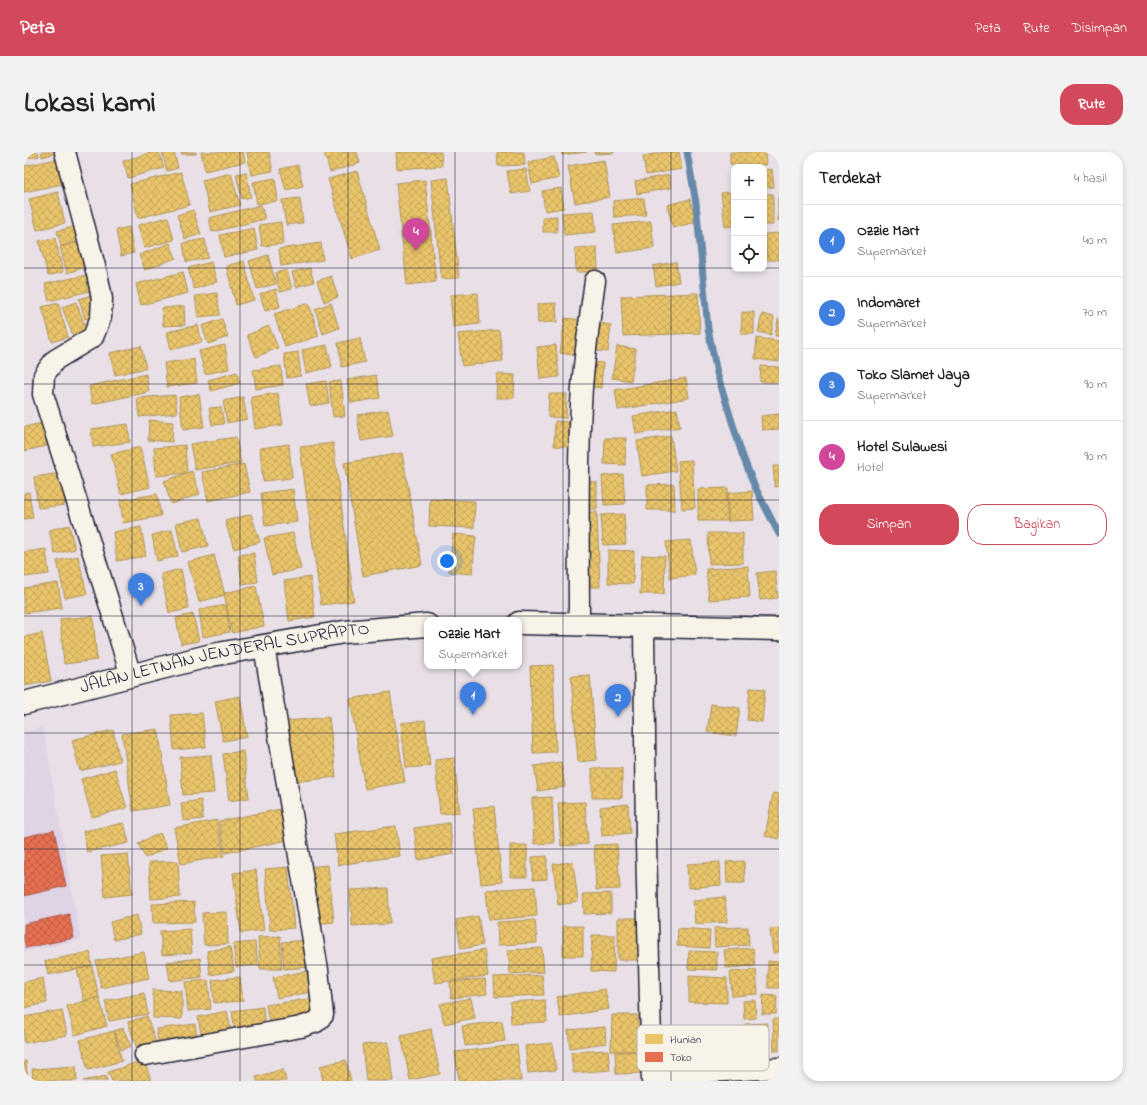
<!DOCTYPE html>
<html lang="id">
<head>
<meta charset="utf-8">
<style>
  :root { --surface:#fff; --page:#f2f2f2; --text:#222; --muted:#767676; --line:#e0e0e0; --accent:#d1495b }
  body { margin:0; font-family:"Indie Flower",sans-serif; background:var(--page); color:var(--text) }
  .controls { position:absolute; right:12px; top:12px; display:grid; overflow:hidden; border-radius:8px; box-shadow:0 2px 6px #0003 }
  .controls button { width:36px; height:36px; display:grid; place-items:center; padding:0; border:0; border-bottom:1px solid var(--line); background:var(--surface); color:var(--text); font:20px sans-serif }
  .you { position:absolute; left:423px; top:409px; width:14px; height:14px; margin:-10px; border:3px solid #fff; border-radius:50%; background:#1a73e8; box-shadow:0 0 0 6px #1a73e833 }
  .badge { display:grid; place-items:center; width:26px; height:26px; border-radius:50%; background:var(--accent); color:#fff; font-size:13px; font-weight:700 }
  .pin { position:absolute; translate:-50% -33px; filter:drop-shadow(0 1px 2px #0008) }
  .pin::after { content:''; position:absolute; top:21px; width:14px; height:12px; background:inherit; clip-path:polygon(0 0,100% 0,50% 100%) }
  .popup { position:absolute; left:400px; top:465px; width:98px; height:52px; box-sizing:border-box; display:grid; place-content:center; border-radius:8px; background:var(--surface); filter:drop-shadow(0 1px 3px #0005); font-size:13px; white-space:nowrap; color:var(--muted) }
  .popup b { font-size:15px; color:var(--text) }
  .popup::after { content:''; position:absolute; left:50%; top:100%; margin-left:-8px; border:8px solid transparent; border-top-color:var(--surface) }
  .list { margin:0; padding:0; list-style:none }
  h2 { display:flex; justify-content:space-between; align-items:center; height:52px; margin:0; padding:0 16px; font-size:17px }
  h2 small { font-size:13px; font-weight:400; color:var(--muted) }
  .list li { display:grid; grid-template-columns:26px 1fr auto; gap:12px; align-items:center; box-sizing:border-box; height:72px; padding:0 16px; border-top:1px solid var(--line) }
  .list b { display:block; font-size:15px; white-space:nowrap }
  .list p { margin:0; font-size:13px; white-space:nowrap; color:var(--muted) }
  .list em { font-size:13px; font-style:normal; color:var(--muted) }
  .actions { display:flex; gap:8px; padding:12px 16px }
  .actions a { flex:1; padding:9px 0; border:1px solid var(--accent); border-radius:16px; text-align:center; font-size:14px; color:var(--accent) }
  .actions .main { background:var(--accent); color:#fff }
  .icon { flex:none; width:22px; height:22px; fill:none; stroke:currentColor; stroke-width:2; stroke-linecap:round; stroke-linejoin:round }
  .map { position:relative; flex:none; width:755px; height:929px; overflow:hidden; border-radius:16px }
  header { display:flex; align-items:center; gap:24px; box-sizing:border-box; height:56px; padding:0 20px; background:var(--accent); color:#fff }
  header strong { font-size:19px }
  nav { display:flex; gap:22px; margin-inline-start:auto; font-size:14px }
  .intro { display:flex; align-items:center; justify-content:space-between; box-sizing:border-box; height:96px; padding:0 24px }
  h1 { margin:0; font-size:28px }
  .button { padding:10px 18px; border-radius:16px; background:var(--accent); color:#fff; font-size:14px; font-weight:700 }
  main { display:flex; gap:24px; padding:0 24px }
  aside { flex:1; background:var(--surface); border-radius:16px; box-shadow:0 2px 6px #0003 }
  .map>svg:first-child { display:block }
  .built { fill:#dfd3e6 }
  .homes { fill:url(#homes-cross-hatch); stroke:#ad935c }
  .shops { fill:url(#shops-cross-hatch); stroke:#ac584a }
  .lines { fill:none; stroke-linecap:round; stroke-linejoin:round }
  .stream { stroke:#6689aa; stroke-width:7 }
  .street-casing { stroke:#22223b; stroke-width:23 }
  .secondary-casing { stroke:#22223b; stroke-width:25 }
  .street { stroke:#f7f3e8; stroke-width:20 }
  .secondary { stroke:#f7f3e8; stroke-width:22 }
  .grid { fill:none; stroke:#22223b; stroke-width:1; stroke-opacity:0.55 }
  .labels { text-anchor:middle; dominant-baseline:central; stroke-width:4; stroke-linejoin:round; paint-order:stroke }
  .street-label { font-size:18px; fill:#22223b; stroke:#f7f3e8 }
  .key { fill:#f7f3e8; stroke:#b7b4b4; stroke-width:1 }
  .key-label { font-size:11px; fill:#22223b }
</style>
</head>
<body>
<header>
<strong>Peta</strong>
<nav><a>Peta</a><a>Rute</a><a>Disimpan</a></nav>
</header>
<div class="intro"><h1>Lokasi kami</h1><a class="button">Rute</a></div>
<main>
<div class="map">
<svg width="755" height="929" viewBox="0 0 755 929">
  <defs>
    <pattern id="homes-cross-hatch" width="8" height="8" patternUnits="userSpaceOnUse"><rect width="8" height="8" fill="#e9c46a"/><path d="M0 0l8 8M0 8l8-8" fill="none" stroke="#c8a85d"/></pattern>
    <pattern id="shops-cross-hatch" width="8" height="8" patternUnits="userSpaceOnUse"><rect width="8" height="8" fill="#e76f51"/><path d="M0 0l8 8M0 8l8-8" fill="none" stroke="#bb5b44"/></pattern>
  </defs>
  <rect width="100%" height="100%" fill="#e9e0e7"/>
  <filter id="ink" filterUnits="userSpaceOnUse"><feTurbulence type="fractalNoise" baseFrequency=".025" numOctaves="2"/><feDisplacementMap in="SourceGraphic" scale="8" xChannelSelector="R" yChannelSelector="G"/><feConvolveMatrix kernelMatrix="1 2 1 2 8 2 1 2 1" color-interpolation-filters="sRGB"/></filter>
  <g filter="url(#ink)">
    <!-- built -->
    <path class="built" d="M19,575L57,788L0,800V580Z"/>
    <!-- homes -->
    <path class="homes" d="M0,0H14L15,4L0,7Z
      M17,0H34V1L18,5Z
      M129,0H135L140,16L104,26L99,9Z
      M138,0H150L154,16L143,19Z
      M157,0H172V2H157Z
      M177,0H219L221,10L181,19Z
      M223,0H245L249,19L227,23Z
      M300,0H333L336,11L306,20Z
      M372,0H417L418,14L373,17Z
      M473,0H500L501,13L474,14Z
      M537,0H563L538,3Z
      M570,0H590V1L571,2Z
      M642,0H655L658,17L622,23L619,4Z
      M706,0H741L742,13L706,12Z
      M530,5L535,26L508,32L504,10Z
      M37,6L43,31L0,40V14Z
      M580,8L586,45L551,51L544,14Z
      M274,13L279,34L262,38L256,17Z
      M502,17L506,39L487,42L483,19Z
      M748,17L750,35L740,36V18Z
      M333,19L356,98L328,107L304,27Z
      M157,20L166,53L114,66L106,32Z
      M222,20L227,45L218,47L212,22Z
      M207,21L216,53L186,60L178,28Z
      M645,23L647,36L613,42L611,29Z
      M251,26L254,49L233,52L229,30Z
      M424,26L435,126L417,127L407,28Z
      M401,28L412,130L383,133L372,31Z
      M537,36L540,56L521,59L518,39Z
      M34,40L41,71L13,78L5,47Z
      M710,40V74L701,75L697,41Z
      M740,42H749V73H740Z
      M754,45H755V69H754Z
      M276,46L279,71L262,73L258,48Z
      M620,46L622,63L590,65L589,49Z
      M666,47L672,70L649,76L643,53Z
      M237,53L241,67L188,80L185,66Z
      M169,58L177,82L161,87L153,63Z
      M570,59L572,80L540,83L538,61Z
      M533,64V80H519V65Z
      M144,65L150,88L120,96L114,73Z
      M627,69L630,96L593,101L589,73Z
      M257,70L259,92L238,94L235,73Z
      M53,74L57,89L37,94L33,79Z
      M105,75L110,101L97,104L92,78Z
      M230,76L234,98L200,105L196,83Z
      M755,81V108H743L741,82Z
      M31,86L39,120L24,124L15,89Z
      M181,87L184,106L162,110L159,91Z
      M54,90L62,115L43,121L36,95Z
      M146,91L152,106L121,118L115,103Z
      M297,91L299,108L257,114L255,97Z
      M573,95L574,120H552L551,96Z
      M244,103L252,132L233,137L225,109Z
      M220,109L230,148L212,153L202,114Z
      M187,110L193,130L170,137L164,116Z
      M652,110L655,130L632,134L629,114Z
      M286,116L290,130L272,135L268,120Z
      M263,118L268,137L256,140L251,121Z
      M159,120L164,141L117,153L112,132Z
      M62,123L66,139L25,149L21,132Z
      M307,124L314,145L300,150L293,129Z
      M252,137L256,155L241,159L236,142Z
      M193,141L196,163L174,165L171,144Z
      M454,141L456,172L429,175L426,143Z
      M674,141L676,181L599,184L597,144Z
      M67,143L73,164L61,167L55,147Z
      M52,150L63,178L49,184L38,155Z
      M34,151L44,185L28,190L18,155Z
      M285,151L295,184L261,195L250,162Z
      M307,151L315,176L299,182L291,157Z
      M532,151L533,170L514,171L513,152Z
      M160,154L161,173L139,174L138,156Z
      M718,160H730V182H717Z
      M738,162L750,165L747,183L734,180Z
      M541,166L560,168L555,204L536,201Z
      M198,167L204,185L184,192L178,174Z
      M754,167H755V184H751Z
      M569,170L587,173L584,200L566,198Z
      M174,173L178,190L147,198L143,180Z
      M245,174L254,196L232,205L223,183Z
      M475,178L479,209L438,214L434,182Z
      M336,186L341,210L318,215L314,191Z
      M733,186L755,189V210L731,207Z
      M201,193L205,217L181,222L175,199Z
      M303,193L308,215L282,221L278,198Z
      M532,193L535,225L516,227L513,195Z
      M117,194L122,216L91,223L86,201Z
      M593,194L612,197L607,229L588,226Z
      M274,200L277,224L263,226L260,202Z
      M170,207L173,231L143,235L140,211Z
      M564,210L579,211L577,236L562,234Z
      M257,214L259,233L232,237L229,218Z
      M737,214L755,215V230H736Z
      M213,220L216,231L187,239L184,228Z
      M122,222L125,240L68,252L65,234Z
      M473,222L491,223L490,246H472Z
      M352,223L356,246L327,251L323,228Z
      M662,226L665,246L594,258L591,238Z
      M302,229L305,251L286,254L282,232Z
      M317,229L321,264L309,265L305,230Z
      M254,241L259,273L231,277L227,245Z
      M175,242L180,275L159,278L155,245Z
      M525,242H543L542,266L524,265Z
      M151,243L153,261L115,265L113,246Z
      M219,245L223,267L203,271L199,249Z
      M197,255L200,272L188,273L185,256Z
      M653,257L656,275L612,282L609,264Z
      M364,258L369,284L337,289L333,263Z
      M755,262V277L738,278L737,264Z
      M125,268L149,270L148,290L124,288Z
      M531,269L547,270L546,295L530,294Z
      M18,271L23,294L0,299V275Z
      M104,272L106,290L69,295L67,277Z
      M647,284L652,319L618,324L613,289Z
      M212,285L217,311L171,318L166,292Z
      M581,286H602L601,313L580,312Z
      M309,291L330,449L297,453L276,295Z
      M265,292L268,326L239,329L236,296Z
      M161,293L163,321L132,324L130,296Z
      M116,295L126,335L97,342L87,302Z
      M378,301L398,413L339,424L320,311Z
      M668,308L671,356L658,357L654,309Z
      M220,312L226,340L184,349L178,320Z
      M749,314H755V334L751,335Z
      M168,319L176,342L147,352L140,329Z
      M37,321L41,353L14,356L10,325Z
      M599,322L601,352L580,353L578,324Z
      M557,329L573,330V357H556Z
      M650,332L651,358H623V333Z
      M704,336V369H674V337Z
      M269,337L273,370L241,374L237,341Z
      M728,339L730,368L704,369L702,341Z
      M5,340L9,366L0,367V341Z
      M133,342L137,364L99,371L96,348Z
      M406,347L451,349L450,376L405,374Z
      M557,360H573L576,435H560Z
      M227,362L236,390L210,397L201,369Z
      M600,362L602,392L579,393L577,363Z
      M177,366L184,394L158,400L152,371Z
      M45,373L51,397L31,402L25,378Z
      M117,375L122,404L93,409L89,380Z
      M148,378L154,404L133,409L128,383Z
      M269,381L277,417L248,423L240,386Z
      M684,381H719V411L685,412Z
      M429,382L452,384L448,422L425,420Z
      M667,388L671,423L646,426L642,390Z
      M22,397L25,422L0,425V400Z
      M584,398L610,399L609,432L584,431Z
      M230,401L234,430L218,432L214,403Z
      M190,403L201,443L175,450L164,410Z
      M618,403L641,404L640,442H616Z
      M54,404L63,442L41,446L33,409Z
      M724,414L726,445L685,448L682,417Z
      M157,417L165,457L145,461L137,422Z
      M751,419L754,446L736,448L733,421Z
      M286,425L291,465L265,469L260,429Z
      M34,431L38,456L0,461V436Z
      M232,434L240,474L208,481L200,441Z
      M202,453L206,480L179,485L175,458Z
      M169,462L175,489L157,492L152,466Z
      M69,464L73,508L40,512L36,467Z
      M18,481L27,529L0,534V485Z
      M529,513L532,600L509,601L506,514Z
      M566,523L573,608L554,610L547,524Z
      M726,536L741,537L738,570L723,568Z
      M366,540L381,630L341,637L326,547Z
      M216,544L223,585L199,589L191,549Z
      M687,552L716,556L712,584L683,580Z
      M178,561L182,595L150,598L147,563Z
      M305,565L312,625L270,630L263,569Z
      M401,568L406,614L382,616L377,571Z
      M134,577L146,653L109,659L98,582Z
      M89,578L96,609L56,619L48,588Z
      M219,599L225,646L205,649L199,602Z
      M187,603L190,641L159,643L156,605Z
      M430,606L436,660L416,662L411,608Z
      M537,610L541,635L514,639L510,614Z
      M568,616H598V646H568Z
      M91,617L103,656L68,665L57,627Z
      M749,641L755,642V687L741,684Z
      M528,645L530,691L510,692L508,646Z
      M177,648L179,667L159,669L157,651Z
      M561,650L564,692L537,694L534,651Z
      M604,652L606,681L578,684L576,655Z
      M470,654L478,730L457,732L449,656Z
      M262,656L269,687L201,701L195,669Z
      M193,668L200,704L157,712L150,676Z
      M100,671L105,691L63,700L59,679Z
      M425,671L430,702L394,708L390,676Z
      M372,674L376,704L314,713L310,682Z
      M136,681L143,696L121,706L114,691Z
      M593,692L596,737L572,738L570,693Z
      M486,693H503V725H486Z
      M104,702L108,742L81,745L77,704Z
      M523,704V727L509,728L508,705Z
      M154,709L156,745L127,747L125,710Z
      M720,709L721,731H703L702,710Z
      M549,710L554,750L534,753L529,712Z
      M696,710L697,733L664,736L663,712Z
      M304,713L310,770L290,772L284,715Z
      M264,715L270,776L246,778L241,717Z
      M232,718L240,778L217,781L209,721Z
      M511,735L513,764L465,768L462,738Z
      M364,736L366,772L328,774L326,738Z
      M587,741V761L560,762L559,742Z
      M701,745L703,770L671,772L669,748Z
      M170,750L171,770L129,771L128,752Z
      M203,760L204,792L180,793L178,761Z
      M113,763L117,782L90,788L86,770Z
      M454,764L459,793L437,797L432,768Z
      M594,766H619V808H594Z
      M511,768L513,791L474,793L473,770Z
      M539,774H559V804H539Z
      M724,775L725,793L691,795L690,776Z
      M654,776L686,778L685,796L653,794Z
      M755,776V800L749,801L746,777Z
      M166,777L168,801L138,803L136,779Z
      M568,783H591L590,820L567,819Z
      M256,784L258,817H236L234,785Z
      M285,788L287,815L260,817L258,790Z
      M231,790L234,813L212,815L209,792Z
      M206,795L210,819L186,823L183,799Z
      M518,796L520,820L486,822L484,798Z
      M729,796L731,814L702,816L700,798Z
      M460,798L464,824L411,831L407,806Z
      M665,799L693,800V818L664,817Z
      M66,800L68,814L24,823L21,809Z
      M120,800L125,826L77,836L72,809Z
      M176,806L178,825L146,829L143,810Z
      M744,809L755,810V836H744Z
      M68,814L75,845L60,849L53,817Z
      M732,818L734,842L708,844L706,820Z
      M284,819L288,840L253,846L249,825Z
      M518,823L520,843L471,845L470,825Z
      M665,824L703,826V851L665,850Z
      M216,825L219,849L190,851L188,828Z
      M19,826L23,851L0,856V830Z
      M461,827L463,842L427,846L426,830Z
      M184,828L187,857L164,859L161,830Z
      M581,837L585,857L536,865L533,845Z
      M129,838L158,839V867L129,866Z
      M120,841L124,862L85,869L81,849Z
      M739,843L753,844L752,862H738Z
      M75,845L83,874L51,883L43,854Z
      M292,846L294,864L245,871L242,853Z
      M447,846L451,866L420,872L416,852Z
      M521,848L523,870L487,872L486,850Z
      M731,848L732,866L720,867L719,849Z
      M239,855L241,877L211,881L208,859Z
      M38,858L43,883L0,891V865Z
      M203,859L208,882L178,888L174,865Z
      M588,863H614V899H587Z
      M123,864L134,897L115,903L104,870Z
      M749,867H755V899H750Z
      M478,869L481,889L441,894L438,874Z
      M743,871L744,906H722L721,872Z
      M171,872L174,891L135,896L132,877Z
      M581,875L582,891L546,896L544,878Z
      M99,876L107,894L97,898L90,879Z
      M407,877L416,922L386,928L377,884Z
      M90,879L98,909L64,918L56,888Z
      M719,881V916L678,917L677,882Z
      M364,890L369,929H342L338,893Z
      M528,891L532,918L504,921L501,894Z
      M493,893L497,929H435L431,900Z
      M584,898L586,918L549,921L547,900Z
      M621,899L622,921L592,922L591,900Z
      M120,908L127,928L88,929L84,920Z
      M322,908L327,929H299L296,914Z
      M0,909H2L4,929H0Z
      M52,914L53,929H9L8,917Z
      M259,917L262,929H233L232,925Z
      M82,924L83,929H59Z"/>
    <!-- shops -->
    <path class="shops" d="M30,678L42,734L0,744V685Z
      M45,762L50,786L2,796L0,788V772Z"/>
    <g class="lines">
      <!-- stream -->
      <path class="stream" d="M663,0L672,51L684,177L693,221L718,302L730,333L755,382"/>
      <!-- street casing -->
      <g class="street-casing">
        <path id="street" d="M41,0L74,126L78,147L77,165L69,185L31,208L20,223L19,242L84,448L107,524
          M555,472C555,393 553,314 558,235C561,200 566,164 571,129
          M620,473L622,691L628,929
          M121,903L277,875L292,870L299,863L294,818L240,494
          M628,923L755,916"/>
      </g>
      <!-- secondary casing -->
      <g class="secondary-casing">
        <g id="secondary">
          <path d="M495,471L755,477"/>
          <path id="s1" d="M0,551L188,503L320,480L403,473"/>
        </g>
      </g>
      <!-- street -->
      <use href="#street" class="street"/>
      <!-- secondary -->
      <use href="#secondary" class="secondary"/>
    </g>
  </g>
  <!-- grid -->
  <path class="grid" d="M108,0V929M216,0V929M324,0V929M431,0V929M539,0V929M647,0V929M0,116H710M740,116H755M0,232H755M0,348H755M0,464H755M0,581H755M0,697H755M0,813H755"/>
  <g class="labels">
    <!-- street labels -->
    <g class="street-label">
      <text stroke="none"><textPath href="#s1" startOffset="206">JALAN LETNAN JENDERAL SUPRAPTO</textPath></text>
    </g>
  </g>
  <!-- legend -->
  <rect x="613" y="873" width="132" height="46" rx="6" class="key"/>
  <rect x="621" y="882" width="18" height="10" fill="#e9c46a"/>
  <rect x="621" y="900" width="18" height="10" fill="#e76f51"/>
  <g class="key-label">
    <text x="646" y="891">Hunian</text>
    <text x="646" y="909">Toko</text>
  </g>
</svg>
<div class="controls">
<button>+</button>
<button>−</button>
<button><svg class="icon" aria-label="locate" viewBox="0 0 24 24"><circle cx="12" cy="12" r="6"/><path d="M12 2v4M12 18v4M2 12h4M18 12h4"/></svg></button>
</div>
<div class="you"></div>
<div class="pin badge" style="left:449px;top:563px;background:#3f7fe0">1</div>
<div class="popup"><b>Ozzie Mart</b>Supermarket</div>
<div class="pin badge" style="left:594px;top:565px;background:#3f7fe0">2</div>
<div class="pin badge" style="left:117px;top:454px;background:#3f7fe0">3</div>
<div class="pin badge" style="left:392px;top:99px;background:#d1479c">4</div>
</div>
<aside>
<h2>Terdekat<small>4 hasil</small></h2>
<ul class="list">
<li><span class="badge" style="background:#3f7fe0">1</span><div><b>Ozzie Mart</b><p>Supermarket</p></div><em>40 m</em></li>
<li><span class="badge" style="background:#3f7fe0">2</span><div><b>Indomaret</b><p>Supermarket</p></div><em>70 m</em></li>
<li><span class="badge" style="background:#3f7fe0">3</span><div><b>Toko Slamet Jaya</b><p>Supermarket</p></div><em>90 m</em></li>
<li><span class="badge" style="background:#d1479c">4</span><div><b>Hotel Sulawesi</b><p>Hotel</p></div><em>90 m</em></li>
</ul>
<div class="actions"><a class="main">Simpan</a><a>Bagikan</a></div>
</aside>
</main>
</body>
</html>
